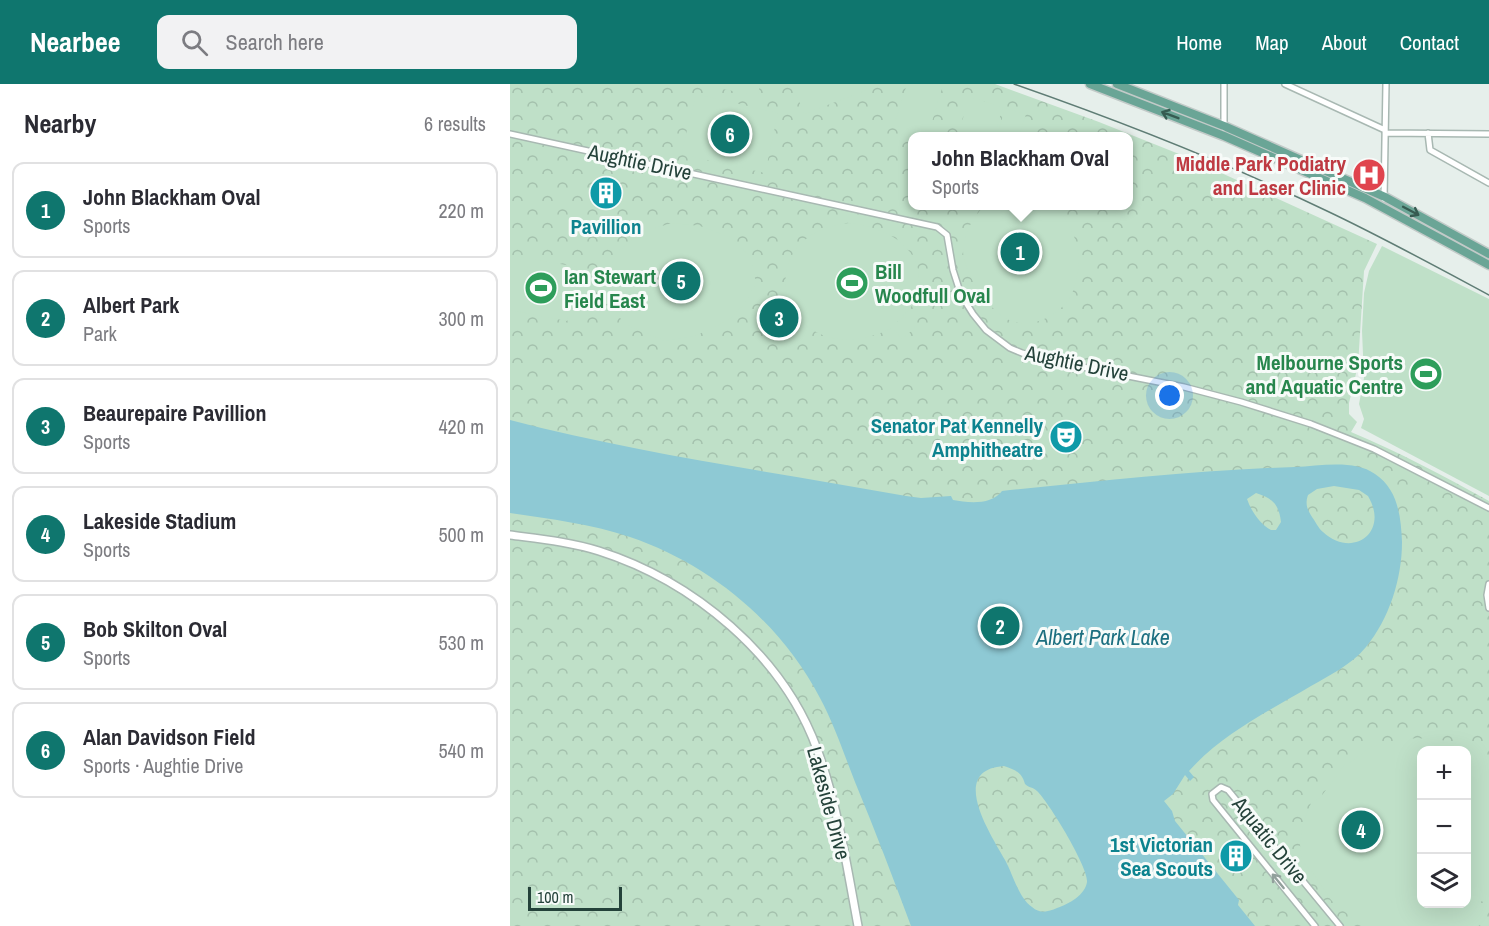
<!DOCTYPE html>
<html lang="en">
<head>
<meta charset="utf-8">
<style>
  :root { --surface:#fff; --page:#f2f2f3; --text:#2b2b33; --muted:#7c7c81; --line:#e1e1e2; --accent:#0f766e }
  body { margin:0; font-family:"Archivo Narrow",sans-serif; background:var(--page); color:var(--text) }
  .controls { position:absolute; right:18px; bottom:18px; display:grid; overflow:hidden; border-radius:12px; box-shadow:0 6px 24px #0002 }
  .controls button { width:54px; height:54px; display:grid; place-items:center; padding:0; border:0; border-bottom:2px solid var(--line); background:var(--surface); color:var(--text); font:30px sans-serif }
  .scale { position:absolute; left:18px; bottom:15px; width:94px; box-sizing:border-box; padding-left:6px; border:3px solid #24423a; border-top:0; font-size:16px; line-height:21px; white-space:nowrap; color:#24423a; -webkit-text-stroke:4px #f7fbf9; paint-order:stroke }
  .you { position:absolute; left:660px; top:312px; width:21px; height:21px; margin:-15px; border:4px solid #fff; border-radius:50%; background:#1a73e8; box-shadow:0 0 0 9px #1a73e833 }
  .badge { display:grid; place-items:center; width:39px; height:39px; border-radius:50%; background:var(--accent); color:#fff; font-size:20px; font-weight:700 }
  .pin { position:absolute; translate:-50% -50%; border:3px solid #fff; box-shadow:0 2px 6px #0006 }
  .popup { position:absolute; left:398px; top:48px; width:225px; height:78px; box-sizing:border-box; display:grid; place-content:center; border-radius:12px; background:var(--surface); filter:drop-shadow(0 2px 4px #0005); font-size:20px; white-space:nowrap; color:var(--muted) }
  .popup b { font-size:22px; color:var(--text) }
  .popup::after { content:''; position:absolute; left:50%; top:100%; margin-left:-12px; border:12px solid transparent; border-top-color:var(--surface) }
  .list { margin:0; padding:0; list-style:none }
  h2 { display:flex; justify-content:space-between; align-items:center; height:78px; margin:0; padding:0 24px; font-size:26px }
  h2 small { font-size:20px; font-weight:400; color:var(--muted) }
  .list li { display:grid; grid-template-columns:39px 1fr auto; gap:18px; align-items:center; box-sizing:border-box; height:96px; margin:0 12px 12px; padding:0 12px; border:2px solid var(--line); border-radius:12px }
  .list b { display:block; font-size:22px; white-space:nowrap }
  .list p { margin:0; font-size:20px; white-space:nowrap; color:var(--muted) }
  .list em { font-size:20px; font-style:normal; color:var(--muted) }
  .icon { flex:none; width:33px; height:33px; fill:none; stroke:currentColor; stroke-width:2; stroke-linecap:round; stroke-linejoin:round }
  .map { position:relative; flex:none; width:979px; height:842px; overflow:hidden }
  header { display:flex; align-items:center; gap:36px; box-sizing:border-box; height:84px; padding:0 30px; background:var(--accent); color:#fff }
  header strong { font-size:28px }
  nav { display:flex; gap:33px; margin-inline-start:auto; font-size:21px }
  .search { width:420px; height:54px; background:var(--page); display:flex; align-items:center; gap:15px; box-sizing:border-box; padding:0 21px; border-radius:12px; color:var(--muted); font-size:22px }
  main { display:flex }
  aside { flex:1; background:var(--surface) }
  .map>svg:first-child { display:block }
  .park { fill:url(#park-crowns); fill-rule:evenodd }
  .pitch { fill:#bfe0c8; fill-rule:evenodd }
  .water { fill:#8ec9d4; fill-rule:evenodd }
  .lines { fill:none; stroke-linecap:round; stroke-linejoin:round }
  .minor-casing { stroke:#a8b8b2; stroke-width:8 }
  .tertiary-casing { stroke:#a8b8b2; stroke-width:10 }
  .primary-casing { stroke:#c2cac8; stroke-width:11 }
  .minor { stroke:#fff; stroke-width:5 }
  .tertiary { stroke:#fff; stroke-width:7 }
  .primary { stroke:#6aa596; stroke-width:8 }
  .tram { stroke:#5f7d75; stroke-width:1.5 }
  .oneway { stroke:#365b51 }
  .oneway2 { stroke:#92a09c }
  .labels { text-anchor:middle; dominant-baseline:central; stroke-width:6; stroke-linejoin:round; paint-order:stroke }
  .street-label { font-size:21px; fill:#24423a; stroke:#f7fbf9 }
  .health-label { font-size:21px; font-weight:bold; fill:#be3a42; stroke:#f7fbf9; text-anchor:end }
  .culture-label { font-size:21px; font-weight:bold; fill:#0d838f; stroke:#f7fbf9; text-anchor:end }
  .leisure-label { font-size:21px; font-weight:bold; fill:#27864d; stroke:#f7fbf9; text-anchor:start }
  .water-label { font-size:22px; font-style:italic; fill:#1c6f80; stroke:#f7fbf9 }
</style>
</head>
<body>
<header>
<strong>Nearbee</strong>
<div class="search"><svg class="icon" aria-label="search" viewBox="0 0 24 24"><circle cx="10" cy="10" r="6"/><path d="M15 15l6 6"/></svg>Search here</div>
<nav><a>Home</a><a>Map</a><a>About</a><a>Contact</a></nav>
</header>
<main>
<aside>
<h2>Nearby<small>6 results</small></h2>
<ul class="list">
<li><span class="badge">1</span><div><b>John Blackham Oval</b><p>Sports</p></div><em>220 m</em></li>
<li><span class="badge">2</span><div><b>Albert Park</b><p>Park</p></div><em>300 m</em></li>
<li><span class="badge">3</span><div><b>Beaurepaire Pavillion</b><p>Sports</p></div><em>420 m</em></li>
<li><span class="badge">4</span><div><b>Lakeside Stadium</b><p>Sports</p></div><em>500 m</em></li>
<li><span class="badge">5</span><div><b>Bob Skilton Oval</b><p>Sports</p></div><em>530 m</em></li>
<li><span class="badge">6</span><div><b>Alan Davidson Field</b><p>Sports · Aughtie Drive</p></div><em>540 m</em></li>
</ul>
</aside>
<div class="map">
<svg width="979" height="842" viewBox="0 0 979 842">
  <defs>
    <pattern id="park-crowns" width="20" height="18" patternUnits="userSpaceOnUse" patternTransform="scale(1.5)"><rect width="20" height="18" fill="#bfe0c8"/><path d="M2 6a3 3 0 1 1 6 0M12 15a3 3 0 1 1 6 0" fill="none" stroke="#a4c1ad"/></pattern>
  </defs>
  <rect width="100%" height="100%" fill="#e6efeb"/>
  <!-- park -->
  <path class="park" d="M0,0H485L589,38L674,72L867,160L854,187L848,281L839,319V330L847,338L841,348C889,368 934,392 979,417V842H0ZM402,52H618V122H402ZM912,666H956V820H912Z"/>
  <!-- pitch -->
  <path class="pitch" d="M187,0H250L248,12Z
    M285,0H354L357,6L294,30L283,1Z
    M397,0L433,1L418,51L384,41Z
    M186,10L268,29L255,89L171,70Z
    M460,13L493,23L484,52H470L449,46Z
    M495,24L516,30L509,52H487Z
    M474,122H544C562,140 574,167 567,192C565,198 564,205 562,210C551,231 522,246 499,236C479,227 453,189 453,166C454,148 463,134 474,122Z
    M162,139L190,142L220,153L240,172L246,199L234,221L217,237L185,252L155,257L117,241L100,224L97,195L106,169L132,148Z
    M339,139C369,142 408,158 409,194C409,200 409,207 407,213C403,223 394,230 387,238L395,232L405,244L392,255L382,244C274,297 229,151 339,139Z
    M872,162L979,215V412L851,344L854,335L849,320L854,294L852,247L854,209L859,187Z
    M0,171L67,183L57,237L0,226Z
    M906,654L941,657L979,673V809L975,813L978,817L964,818L969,842H851L850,838L840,832L821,816L801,786L792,778L790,761L793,739L801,719L810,714L835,680H838L861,663ZM912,666H956V820H912Z"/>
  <!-- water -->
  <path class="water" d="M0,336C130,370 264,388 396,412L411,414L441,412L443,416C459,419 482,421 492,407C590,397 687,386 785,383C810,382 844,375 865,390C888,405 891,433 892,458C892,495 879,535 856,563C841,581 820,591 801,602C759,627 712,650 679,687L684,693L680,697L675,691L663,710L654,717L662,727L665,737L729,816L728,821L745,842H401C383,794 365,746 345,698C334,670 324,640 310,614C271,539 200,480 120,453C81,440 41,435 0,429ZM824,402L849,406L858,412C880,449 842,475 813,448C808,444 806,438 802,433C797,425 795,420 798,411L807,405ZM746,409C762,414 769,420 771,438L766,446H761C750,440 741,427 737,415ZM494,682C506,686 512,689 515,700C519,704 523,703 527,707C538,717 579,784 577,798C575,811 559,820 547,824C538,828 530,830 522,823C508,813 503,790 495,776C480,749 438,686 494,682Z"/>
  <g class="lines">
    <!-- minor casing -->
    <g class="minor-casing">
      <path id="minor" d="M714,0V44
        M775,0L875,46
        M875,49L979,50
        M918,49L920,66L979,99
        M0,50L427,143L437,151L443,186L451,211L463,230L476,246L500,264L512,269L537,276L674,303L731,318L801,340L864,365L979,424
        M874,115L876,0
        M979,500L977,511L979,524
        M805,842L703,716L702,710L711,703L718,706L830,842"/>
    </g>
    <!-- tertiary casing -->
    <g class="tertiary-casing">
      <path id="tertiary" d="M0,451C30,455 60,458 89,467C183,497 273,571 307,665C328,722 337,783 348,842"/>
    </g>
    <!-- primary casing -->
    <g class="primary-casing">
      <path id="primary" d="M580,0L714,52L855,114L979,181
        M607,0L714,42L875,113L979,170"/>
    </g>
    <!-- minor -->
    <use href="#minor" class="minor"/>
    <!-- tertiary -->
    <use href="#tertiary" class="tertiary"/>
    <!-- primary -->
    <use href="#primary" class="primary"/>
    <!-- tram -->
    <path class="tram" d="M504,0C610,37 715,78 817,127C872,153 925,182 979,211"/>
  </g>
  <!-- one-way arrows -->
  <defs><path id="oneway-shaft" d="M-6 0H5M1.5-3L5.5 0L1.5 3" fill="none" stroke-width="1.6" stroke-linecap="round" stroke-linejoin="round" transform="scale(1.5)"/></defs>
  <g class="oneway">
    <use href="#oneway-shaft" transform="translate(660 31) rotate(-159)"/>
    <use href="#oneway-shaft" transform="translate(901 127) rotate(28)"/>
  </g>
  <use class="oneway2" href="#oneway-shaft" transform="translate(768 797) rotate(-129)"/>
  <!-- icons -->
  <defs>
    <g id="hospital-disc" transform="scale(1.725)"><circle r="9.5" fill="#e0444e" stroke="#f7fbf9"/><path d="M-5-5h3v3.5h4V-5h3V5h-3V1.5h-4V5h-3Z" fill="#fff"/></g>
    <g id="building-disc" transform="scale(1.725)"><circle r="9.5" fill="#0f9aa8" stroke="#f7fbf9"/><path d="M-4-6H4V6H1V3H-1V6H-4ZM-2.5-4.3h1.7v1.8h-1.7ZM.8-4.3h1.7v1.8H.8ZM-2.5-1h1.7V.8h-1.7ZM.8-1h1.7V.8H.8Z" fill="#fff"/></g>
    <g id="stadium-disc" transform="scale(1.725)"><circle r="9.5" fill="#2e9e5b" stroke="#f7fbf9"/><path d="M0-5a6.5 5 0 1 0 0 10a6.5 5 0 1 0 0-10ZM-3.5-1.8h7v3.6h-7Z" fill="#fff"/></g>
    <g id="theatre-disc" transform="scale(1.725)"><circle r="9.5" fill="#0f9aa8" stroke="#f7fbf9"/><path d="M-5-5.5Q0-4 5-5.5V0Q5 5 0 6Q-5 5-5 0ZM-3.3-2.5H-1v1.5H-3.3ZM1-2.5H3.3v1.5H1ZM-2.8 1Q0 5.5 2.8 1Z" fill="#fff"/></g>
  </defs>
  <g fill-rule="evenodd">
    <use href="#hospital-disc" x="859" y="91"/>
    <use href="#building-disc" x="96" y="109"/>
    <use href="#stadium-disc" x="342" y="199"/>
    <use href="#stadium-disc" x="31" y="204"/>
    <use href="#stadium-disc" x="916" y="290"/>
    <use href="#theatre-disc" x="556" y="353"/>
    <use href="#building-disc" x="726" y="772"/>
  </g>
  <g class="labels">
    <!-- street labels -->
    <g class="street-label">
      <text transform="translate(130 78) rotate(12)">Aughtie Drive</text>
      <text transform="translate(567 279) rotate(12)">Aughtie Drive</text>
      <text transform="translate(319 719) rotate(75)">Lakeside Drive</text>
      <text transform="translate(760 756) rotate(51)">Aquatic Drive</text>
    </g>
    <!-- health labels -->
    <g class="health-label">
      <text x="836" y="79">Middle Park Podiatry<tspan x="836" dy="24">and Laser Clinic</tspan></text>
    </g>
    <!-- culture labels -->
    <g class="culture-label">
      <text x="96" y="142" text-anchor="middle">Pavillion</text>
      <text x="533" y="341">Senator Pat Kennelly<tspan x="533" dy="24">Amphitheatre</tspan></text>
      <text x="703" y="760">1st Victorian<tspan x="703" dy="24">Sea Scouts</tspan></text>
    </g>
    <!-- leisure labels -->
    <g class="leisure-label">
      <text x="365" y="187">Bill<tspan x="365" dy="24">Woodfull Oval</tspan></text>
      <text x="54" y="192">Ian Stewart<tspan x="54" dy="24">Field East</tspan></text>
      <text x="893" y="278" text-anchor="end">Melbourne Sports<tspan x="893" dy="24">and Aquatic Centre</tspan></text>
    </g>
    <!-- water labels -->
    <g class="water-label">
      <text x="593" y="553">Albert Park Lake</text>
    </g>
  </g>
</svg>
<div class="controls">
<button>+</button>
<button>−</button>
<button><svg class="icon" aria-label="layers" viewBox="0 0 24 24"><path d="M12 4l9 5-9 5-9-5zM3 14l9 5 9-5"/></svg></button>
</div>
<div class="scale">100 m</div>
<div class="you"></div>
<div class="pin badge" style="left:510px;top:168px">1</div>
<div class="popup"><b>John Blackham Oval</b>Sports</div>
<div class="pin badge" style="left:490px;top:542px">2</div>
<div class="pin badge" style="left:269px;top:234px">3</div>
<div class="pin badge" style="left:851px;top:746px">4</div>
<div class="pin badge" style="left:171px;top:197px">5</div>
<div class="pin badge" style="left:220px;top:50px">6</div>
</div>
</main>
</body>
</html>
